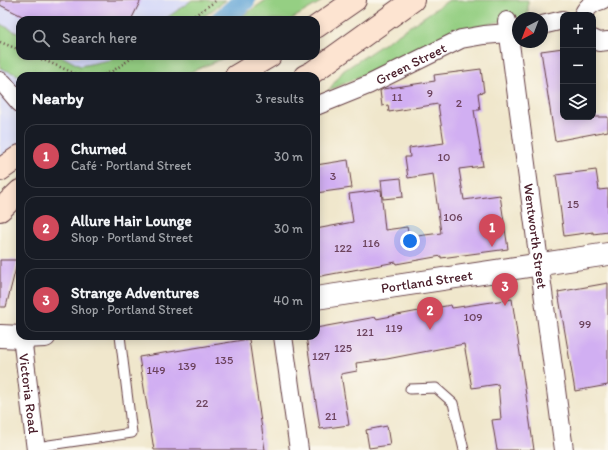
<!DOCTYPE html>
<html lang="en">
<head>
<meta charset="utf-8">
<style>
  :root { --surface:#171b24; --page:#20242c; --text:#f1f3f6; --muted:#9ea1a6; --line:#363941; --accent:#d1495b }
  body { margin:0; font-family:Itim,sans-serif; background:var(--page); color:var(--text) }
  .controls { position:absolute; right:12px; top:12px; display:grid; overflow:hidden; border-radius:8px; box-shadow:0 2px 10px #0003 }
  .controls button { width:36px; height:36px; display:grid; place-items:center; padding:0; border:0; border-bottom:1px solid var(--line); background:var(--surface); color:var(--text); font:20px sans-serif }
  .compass { position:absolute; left:512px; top:12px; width:36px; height:36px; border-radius:50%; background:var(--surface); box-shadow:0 2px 10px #0003; rotate:222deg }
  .you { position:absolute; left:410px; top:241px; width:14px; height:14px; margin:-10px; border:3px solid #fff; border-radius:50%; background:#1a73e8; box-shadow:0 0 0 6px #1a73e833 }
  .badge { display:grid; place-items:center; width:26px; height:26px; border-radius:50%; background:var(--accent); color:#fff; font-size:13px; font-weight:700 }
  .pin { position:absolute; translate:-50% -33px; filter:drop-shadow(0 1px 2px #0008) }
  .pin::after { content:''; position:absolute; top:21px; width:14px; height:12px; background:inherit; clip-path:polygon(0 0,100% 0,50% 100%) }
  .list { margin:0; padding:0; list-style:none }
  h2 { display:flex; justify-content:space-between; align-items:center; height:52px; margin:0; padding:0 16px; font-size:17px }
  h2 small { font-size:13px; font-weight:400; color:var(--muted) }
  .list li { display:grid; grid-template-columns:26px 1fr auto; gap:12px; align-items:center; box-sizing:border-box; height:64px; margin:0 8px 8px; padding:0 8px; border:1px solid var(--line); border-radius:12px }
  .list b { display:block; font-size:15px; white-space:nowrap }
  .list p { margin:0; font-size:13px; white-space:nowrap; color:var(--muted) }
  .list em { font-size:13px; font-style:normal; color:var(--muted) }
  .icon { flex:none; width:22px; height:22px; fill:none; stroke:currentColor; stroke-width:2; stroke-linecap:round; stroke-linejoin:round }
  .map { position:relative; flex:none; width:608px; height:450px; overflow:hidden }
  .search { position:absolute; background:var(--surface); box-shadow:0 2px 10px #0003; left:16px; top:16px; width:304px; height:44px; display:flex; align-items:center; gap:10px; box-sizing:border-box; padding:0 14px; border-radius:12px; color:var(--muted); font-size:15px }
  .panel { position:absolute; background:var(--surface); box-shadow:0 2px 10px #0003; left:16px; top:72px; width:304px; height:268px; border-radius:12px }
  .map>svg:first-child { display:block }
  .built { fill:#d4d8f9 }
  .green { fill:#95cf83; stroke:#707757 }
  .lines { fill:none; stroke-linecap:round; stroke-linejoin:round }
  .canal { stroke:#63a6d7; stroke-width:21 }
  .building { fill:#d1aff2 }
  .service-casing { stroke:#633d43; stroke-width:11 }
  .minor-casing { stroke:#633d43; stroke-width:20 }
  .tertiary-casing { stroke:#633d43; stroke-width:24 }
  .secondary-casing { stroke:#633d43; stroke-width:24 }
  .path { stroke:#633d43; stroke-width:2.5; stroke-dasharray:1 3; stroke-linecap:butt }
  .service { stroke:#fff; stroke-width:9 }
  .minor { stroke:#fff; stroke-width:18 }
  .tertiary { stroke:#fff; stroke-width:22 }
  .secondary { stroke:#fde4d1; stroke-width:22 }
  .labels { text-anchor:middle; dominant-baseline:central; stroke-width:3; stroke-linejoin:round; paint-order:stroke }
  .number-label { font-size:12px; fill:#6c435d }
  .street-label { font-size:14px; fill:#4a1f2b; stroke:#fbf7ec }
</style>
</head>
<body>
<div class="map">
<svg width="608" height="450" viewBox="0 0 608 450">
  <rect width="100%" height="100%" fill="#fbf7ec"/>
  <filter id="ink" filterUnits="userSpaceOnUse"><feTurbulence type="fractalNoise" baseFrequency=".025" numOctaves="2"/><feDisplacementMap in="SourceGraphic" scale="8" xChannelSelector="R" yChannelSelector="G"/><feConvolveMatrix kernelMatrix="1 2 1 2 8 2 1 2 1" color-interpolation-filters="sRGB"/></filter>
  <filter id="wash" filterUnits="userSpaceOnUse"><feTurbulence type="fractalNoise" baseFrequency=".012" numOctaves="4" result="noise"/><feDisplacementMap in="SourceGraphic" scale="16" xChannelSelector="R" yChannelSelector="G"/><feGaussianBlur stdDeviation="0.9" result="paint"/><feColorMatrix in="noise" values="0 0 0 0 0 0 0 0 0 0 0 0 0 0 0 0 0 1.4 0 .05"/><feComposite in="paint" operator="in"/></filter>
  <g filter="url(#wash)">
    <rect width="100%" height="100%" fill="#f0e7cc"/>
    <!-- built -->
    <path class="built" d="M0,0H192L164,20H20V34L0,24Z
      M61,56H115L111,60L80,66Z
      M0,68L21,76L20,156L0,170Z"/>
    <!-- green -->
    <path class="green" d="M192,0H226L199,20H164Z
      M266,0H324L290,20H237Z
      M449,0H528V16L460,30L328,91L343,71Z
      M0,24L20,34V56H61L80,66L110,60L115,56H229L181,76H21L0,68Z"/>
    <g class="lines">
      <!-- canal -->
      <path class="canal" d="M221,20L245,0"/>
    </g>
    <g id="blocks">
      <!-- building -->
      <path class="building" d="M0,0H141L131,20H30L0,5Z
        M563,48V117H608V131L555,141L541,51Z
        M481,69L484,92L478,93L480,110H474L483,166L459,169L464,200L500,195L508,249L441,258V256L396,264V262L316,277V229L353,222L349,194L381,190L385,230L407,227L409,237L441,233L433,174L408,178L405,157H410L409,148L444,143L438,104L389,112L388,105L382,106L380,91L383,89L435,81L434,75Z
        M348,160L352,188L316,193V165Z
        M596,170L599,190L608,189V232L593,234V232L564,236L556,175Z
        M401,178L403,197L383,199L381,180Z
        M0,260H18L6,307H0Z
        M608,283V385L575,391L558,292Z
        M512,299L534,450H497L492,420L501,419L498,384L472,388L464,344L387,359L356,363L357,371L341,374L349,425L320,429L306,336H316V328L376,317V319L451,305L452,308Z
        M249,339L265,450H154L139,357Z
        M387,426L390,445L369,448L366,430Z"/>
    </g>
  </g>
  <g filter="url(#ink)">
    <use href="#blocks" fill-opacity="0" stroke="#633d43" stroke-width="1"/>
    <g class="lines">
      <!-- service casing -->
      <g class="service-casing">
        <path id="service" d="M410,389L436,388L453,403L464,450
          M35,448L49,445L132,433L120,336"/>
      </g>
      <!-- minor casing -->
      <g class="minor-casing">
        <g id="minor">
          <path d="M583,15C587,6 593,2 602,0"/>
          <path id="s1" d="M507,21L564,450"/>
          <path d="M542,25L563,20"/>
          <path d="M593,39L599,42L608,41"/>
          <path d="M0,81L3,83L20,103"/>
          <path id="s2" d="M316,106L368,85L461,39L484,35L508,33L518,31"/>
          <path d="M283,336L299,450"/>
          <path id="s3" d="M22,337L36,450"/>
        </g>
      </g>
      <!-- tertiary casing -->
      <g class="tertiary-casing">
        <g id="tertiary">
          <path id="s4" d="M316,298L608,254"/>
          <path d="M0,336L22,337L45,336"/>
        </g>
      </g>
      <!-- secondary casing -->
      <g class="secondary-casing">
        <path id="secondary" d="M316,27L355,0
          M236,76L270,56
          M305,76L313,72L413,0
          M0,170L20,156
          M0,210L20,191"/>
      </g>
      <!-- path -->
      <path class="path" d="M188,20L217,0
        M0,42L20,50
        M34,56L74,73L86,76
        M101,76L111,72L135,56"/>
      <!-- service -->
      <use href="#service" class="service"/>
      <!-- minor -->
      <use href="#minor" class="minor"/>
      <!-- tertiary -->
      <use href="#tertiary" class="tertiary"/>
      <!-- secondary -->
      <use href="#secondary" class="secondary"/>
    </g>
  </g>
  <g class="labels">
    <!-- number labels -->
    <g class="number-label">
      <text x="430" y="93">9</text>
      <text x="397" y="97">11</text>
      <text x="459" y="103">2</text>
      <text x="444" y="157">10</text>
      <text x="333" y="176">3</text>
      <text x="573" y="204">15</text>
      <text x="453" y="217">106</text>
      <text x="371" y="243">116</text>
      <text x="343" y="248">122</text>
      <text x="473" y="317">109</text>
      <text x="585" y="324">99</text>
      <text x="394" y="328">119</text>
      <text x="365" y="332">121</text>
      <text x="343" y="348">125</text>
      <text x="321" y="356">127</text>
      <text x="224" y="360">135</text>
      <text x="187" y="366">139</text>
      <text x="156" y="370">149</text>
      <text x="202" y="403">22</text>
      <text x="331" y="416">21</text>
    </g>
    <!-- street labels -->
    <g class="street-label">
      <text stroke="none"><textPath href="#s2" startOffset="104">Green Street</textPath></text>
      <text stroke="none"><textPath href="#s1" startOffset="217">Wentworth Street</textPath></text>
      <text stroke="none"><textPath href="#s4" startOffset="112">Portland Street</textPath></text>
      <text stroke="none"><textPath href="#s3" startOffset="57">Victoria Road</textPath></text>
    </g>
  </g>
</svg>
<div class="controls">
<button>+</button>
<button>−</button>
<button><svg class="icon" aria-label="layers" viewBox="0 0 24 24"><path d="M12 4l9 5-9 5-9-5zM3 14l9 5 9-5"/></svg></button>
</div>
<svg class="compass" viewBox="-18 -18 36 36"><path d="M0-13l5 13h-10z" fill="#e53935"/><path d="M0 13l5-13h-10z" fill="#9ea1a6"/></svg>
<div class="you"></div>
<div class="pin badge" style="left:492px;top:247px">1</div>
<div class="pin badge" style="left:430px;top:330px">2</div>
<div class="pin badge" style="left:505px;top:306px">3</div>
<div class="search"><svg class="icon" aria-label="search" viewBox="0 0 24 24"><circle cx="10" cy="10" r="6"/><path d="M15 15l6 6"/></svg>Search here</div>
<section class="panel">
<h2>Nearby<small>3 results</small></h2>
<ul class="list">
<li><span class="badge">1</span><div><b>Churned</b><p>Café · Portland Street</p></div><em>30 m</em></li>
<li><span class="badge">2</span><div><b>Allure Hair Lounge</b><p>Shop · Portland Street</p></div><em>30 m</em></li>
<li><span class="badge">3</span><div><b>Strange Adventures</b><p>Shop · Portland Street</p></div><em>40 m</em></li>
</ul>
</section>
</div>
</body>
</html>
